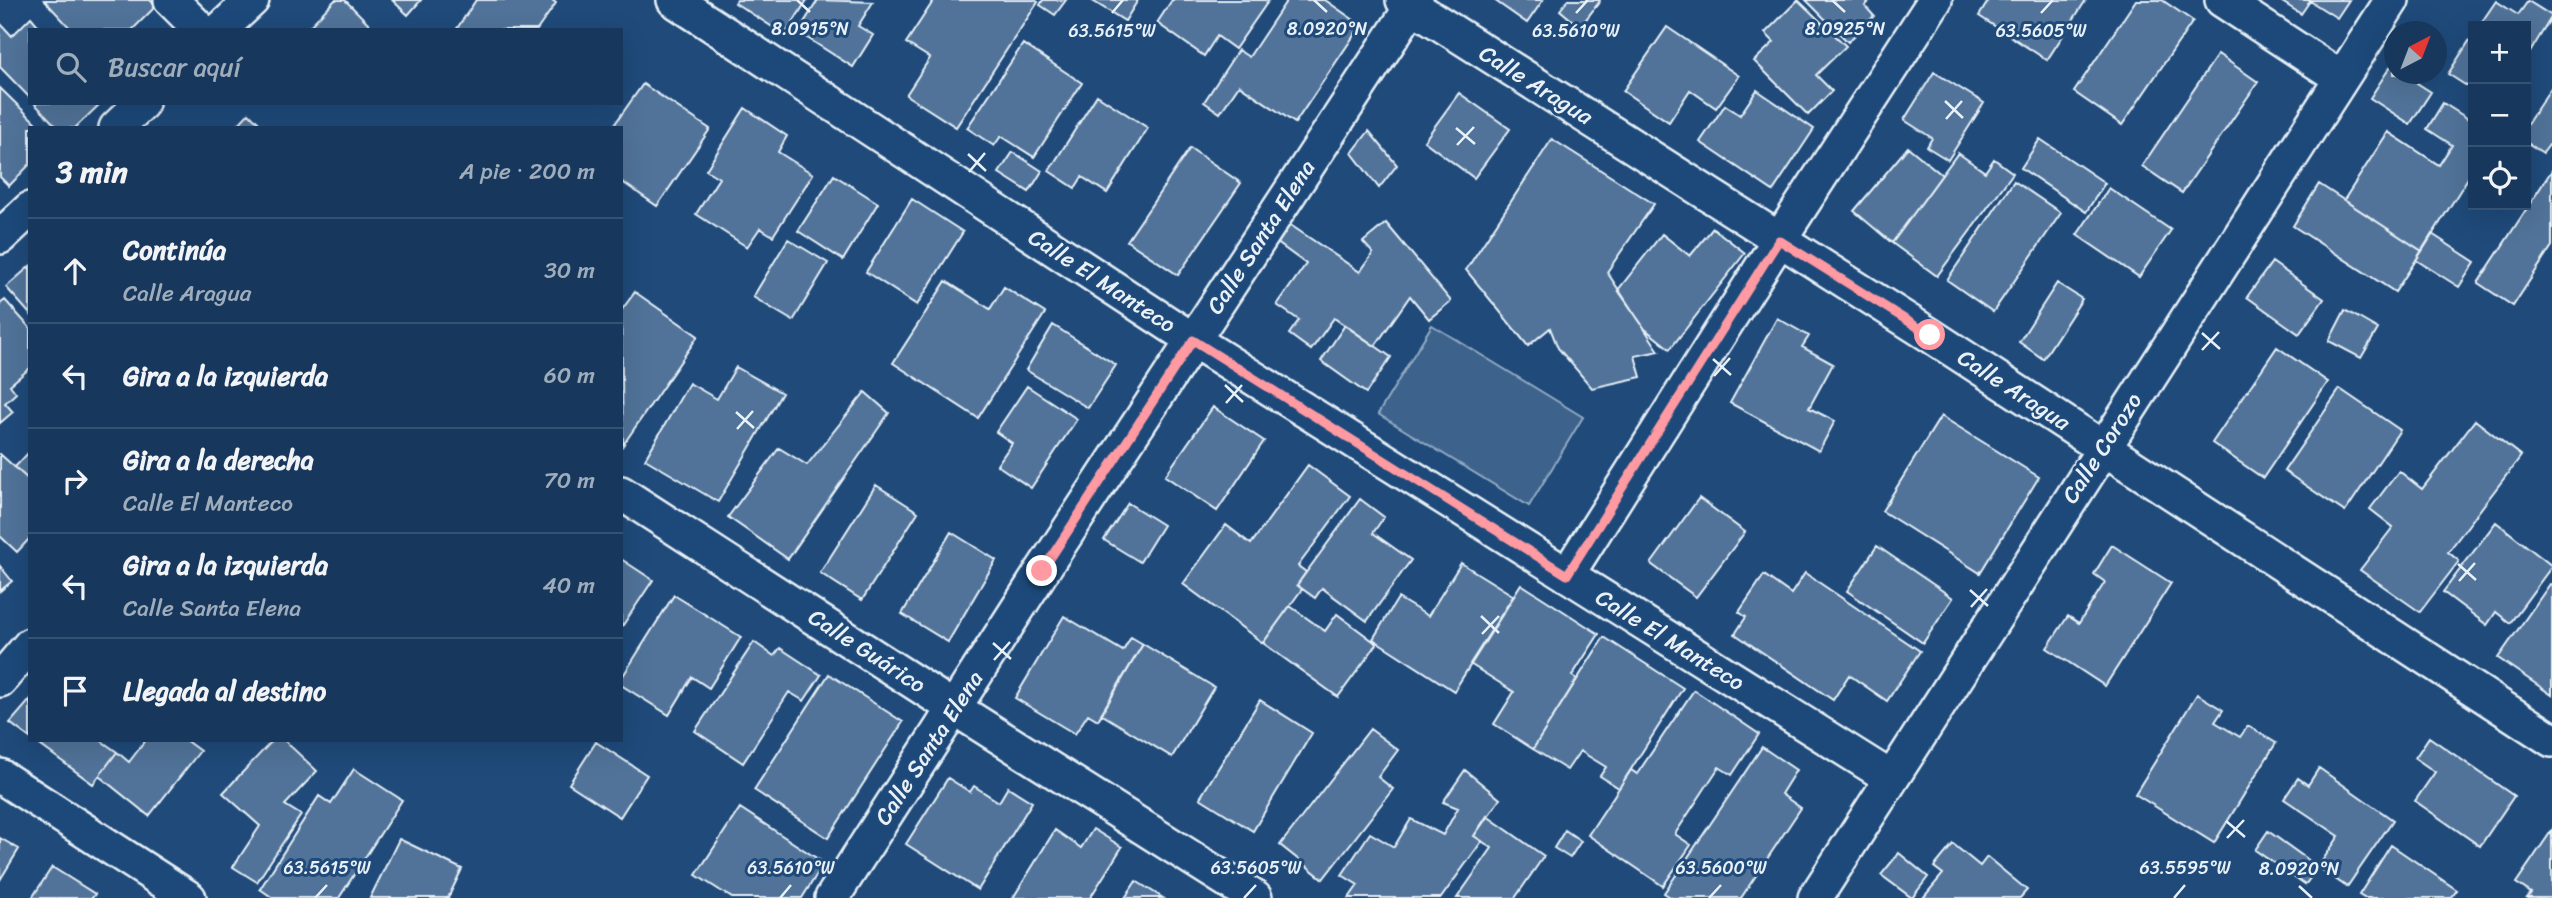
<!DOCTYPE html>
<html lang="es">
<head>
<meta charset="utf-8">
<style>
  :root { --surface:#17385c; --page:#203f62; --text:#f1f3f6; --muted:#9eacbb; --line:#365272 }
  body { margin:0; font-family:Sriracha,sans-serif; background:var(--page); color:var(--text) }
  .controls { position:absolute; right:21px; top:21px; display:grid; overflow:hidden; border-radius:0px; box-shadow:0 7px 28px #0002 }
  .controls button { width:63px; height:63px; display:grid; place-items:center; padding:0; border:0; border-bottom:2px solid var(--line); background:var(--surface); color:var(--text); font:35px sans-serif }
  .compass { position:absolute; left:2384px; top:21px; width:63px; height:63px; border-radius:50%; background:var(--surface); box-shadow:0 7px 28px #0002; rotate:42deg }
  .stop { position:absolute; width:21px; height:21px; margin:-16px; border:5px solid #ff9aa2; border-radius:50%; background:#fff }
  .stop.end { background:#ff9aa2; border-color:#fff; box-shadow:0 2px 7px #0008 }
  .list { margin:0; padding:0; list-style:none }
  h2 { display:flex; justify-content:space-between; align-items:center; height:91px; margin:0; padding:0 28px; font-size:30px }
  h2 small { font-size:23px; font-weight:400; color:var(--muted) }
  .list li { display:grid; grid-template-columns:46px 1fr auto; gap:21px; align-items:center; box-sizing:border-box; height:105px; padding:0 28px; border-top:2px solid var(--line) }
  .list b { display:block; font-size:26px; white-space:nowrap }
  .list p { margin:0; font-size:23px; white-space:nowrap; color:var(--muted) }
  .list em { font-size:23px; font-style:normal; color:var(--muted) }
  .icon { flex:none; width:38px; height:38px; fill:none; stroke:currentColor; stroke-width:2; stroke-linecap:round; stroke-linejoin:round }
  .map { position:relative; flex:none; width:2552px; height:898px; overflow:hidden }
  .search { position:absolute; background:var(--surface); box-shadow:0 7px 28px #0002; left:28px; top:28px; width:595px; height:77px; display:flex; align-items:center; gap:18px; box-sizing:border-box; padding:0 24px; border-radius:0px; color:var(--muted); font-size:26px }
  .panel { position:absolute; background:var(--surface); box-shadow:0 7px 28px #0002; left:28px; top:126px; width:595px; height:616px; border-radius:0px }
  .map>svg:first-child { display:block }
  .green { fill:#3c628c; stroke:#92aac2; stroke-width:2 }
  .building { fill:#517399; stroke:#e8f1f8; stroke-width:2 }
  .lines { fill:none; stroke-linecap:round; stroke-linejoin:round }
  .street-casing { stroke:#e8f1f8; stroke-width:38 }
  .street { stroke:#1f4a7a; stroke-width:33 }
  .route { stroke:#ff9aa2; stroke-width:9 }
  .ticks { fill:none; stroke:#e8f1f8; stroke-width:2.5 }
  .labels { text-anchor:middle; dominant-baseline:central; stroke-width:6; stroke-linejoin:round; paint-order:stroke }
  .street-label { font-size:23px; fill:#e8f1f8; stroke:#1f4a7a }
  .ticks-label { font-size:18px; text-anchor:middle; fill:#e8f1f8; stroke:#1f4a7a; stroke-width:6; stroke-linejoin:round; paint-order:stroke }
</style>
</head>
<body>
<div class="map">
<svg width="2552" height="898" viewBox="0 0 2552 898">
  <rect width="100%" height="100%" fill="#1f4a7a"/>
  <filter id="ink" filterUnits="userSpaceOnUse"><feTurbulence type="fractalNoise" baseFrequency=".0143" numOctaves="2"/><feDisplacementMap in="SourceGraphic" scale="14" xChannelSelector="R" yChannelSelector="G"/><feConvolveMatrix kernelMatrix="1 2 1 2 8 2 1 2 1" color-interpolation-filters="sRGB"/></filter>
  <g filter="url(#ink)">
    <!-- green -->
    <path class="green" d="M1432,325L1583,417L1529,506L1378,414Z"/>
    <!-- building -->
    <path class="building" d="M44,0H150L156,6L132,30H72Z
      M335,0H345L375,30H306Z
      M392,0H421L408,15Z
      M476,0H552L556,3L537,30H456Z
      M737,0H807L785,35L735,3Z
      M818,0L873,2L858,26L873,35L853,67L798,32Z
      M934,0H1035L1038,2L956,127L906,95L930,58L906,43Z
      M1043,0H1066L1055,15L1040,5Z
      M1091,0H1138L1125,21Z
      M1172,0H1269L1235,49L1217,36L1204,56L1157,23Z
      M1287,0H1325L1361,25L1295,123L1239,85L1220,113L1204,102L1238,50L1249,57Z
      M1494,0H1543L1527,23Z
      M1568,0H1599L1600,1L1580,27L1560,10Z
      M1798,0L1846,46L1816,75L1832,91L1808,115L1754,61L1774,42L1765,33Z
      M1806,0H1871L1865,6L1874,16L1848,42Z
      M1989,0H2086L2047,60L1979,16Z
      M2136,0H2162L2193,21L2122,125L2074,92Z
      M2279,0H2349L2337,18L2310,1L2301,14Z
      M2496,1L2518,15L2528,1L2552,16L2526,59V26H2479Z
      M31,17L42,30H30V98L0,67V23L12,36Z
      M1667,27L1739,76L1716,108L1690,90L1669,122L1623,91Z
      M2473,35V90L2448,74Z
      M1023,44L1082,83L1034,157L1001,136L994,146L967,128Z
      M2218,54L2258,82L2182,193L2142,166Z
      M2394,61V74H2423L2417,83L2431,92L2410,124L2370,98Z
      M1934,72L1984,103L1948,160L1927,147L1932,138L1904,120Z
      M643,84L710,129L657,206L621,181V128H612Z
      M2552,86V147L2549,145L2543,153L2526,142V126Z
      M0,88L41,128H30V164L9,186L0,177Z
      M1757,90L1814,129L1773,191L1700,142L1725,105L1740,115Z
      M1459,93L1510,129L1474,178L1424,141Z
      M1097,95L1148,128L1107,193L1082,177L1075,188L1049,171Z
      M34,103H101L75,128H58Z
      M2443,103L2473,122V170L2422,251L2344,200L2388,132L2439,165L2452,145L2427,129Z
      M745,108L787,136L778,152L813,174L773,236L760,228L747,247L696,214L719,178L706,170Z
      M249,113L264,128H235Z
      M1369,131L1397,165L1379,188L1352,153Z
      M1552,139L1654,204L1607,272L1659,351L1635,356L1641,377L1592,388L1558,348L1550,328L1528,346L1466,270Z
      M2040,139L2105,183L2086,212L2021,168Z
      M1908,147L1942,175L1892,243L1854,211Z
      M1190,148L1241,183L1178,275L1127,241Z
      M1013,152L1042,171L1029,192L999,173Z
      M1958,153L1985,172L1994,159L2013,173L1937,276L1892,243Z
      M2552,170V246L2513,306L2478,283Z
      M834,175L878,203L843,260L798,231Z
      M2014,181L2061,213L1993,312L1947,280Z
      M2319,184L2422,251L2395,292L2293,226Z
      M2109,188L2171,230L2139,277L2077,235Z
      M912,199L963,232L917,305L866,272Z
      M1386,223L1451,301L1429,319L1410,296L1375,346L1334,318L1311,350L1289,334L1299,320L1277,305L1306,264L1276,242L1289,224L1360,272L1373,253L1363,242Z
      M1713,228L1745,253L1670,349L1645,329L1618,290L1662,234L1690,256Z
      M2432,234L2475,262L2459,287L2416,260Z
      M788,239L828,263L793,321L753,297Z
      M2272,262L2324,299L2299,334L2247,297Z
      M30,266V314L6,287Z
      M946,281L990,309L1004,287L1045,313L978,418L893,363Z
      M2057,283L2082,299L2043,359L2019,342Z
      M635,292L698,336L623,445L621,311Z
      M5,300L30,328V368L10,385L16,393L5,403L13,412L0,423V304Z
      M2345,310L2378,329L2361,358L2329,341Z
      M1777,318L1809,336L1802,347L1833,364L1809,408L1835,421L1819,451L1730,403Z
      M1053,325L1116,365L1088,408L1026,370Z
      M1345,325L1391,357L1366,393L1321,361Z
      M2277,347L2328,382L2263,478L2212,443Z
      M736,367L782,393L718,502L645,459L689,383L717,399Z
      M1027,386L1077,419L1031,488L997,465L1012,443L996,432Z
      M2340,389L2400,430L2345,512L2284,471Z
      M865,392L889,413L788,559L728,517L779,448L807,465Z
      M1213,407L1264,441L1217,511L1165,476Z
      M1941,416L2039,477L1980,573L1882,511Z
      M2475,420L2521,456L2448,552L2459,561L2420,612L2360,570L2393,527L2370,509L2399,471L2422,489Z
      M30,451V481L15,467Z
      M0,454L30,481V538L17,552L0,536Z
      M1308,465L1350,496L1298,566L1306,572L1297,585L1302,589L1263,643L1183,584L1226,525L1251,544Z
      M876,485L918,512L862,600L820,573Z
      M1699,498L1745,532L1696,597L1651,564Z
      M1360,499L1384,517L1373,533L1411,560L1367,621L1322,588L1315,598L1297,585Z
      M1128,503L1163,525L1140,562L1104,540Z
      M2496,522L2552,566L2510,623L2496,612L2487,625L2443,592Z
      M951,532L996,560L948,642L902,614Z
      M2112,545L2171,583L2105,686L2047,648L2068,616L2079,623L2105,582L2094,574Z
      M1877,546L1953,598L1923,643L1847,591Z
      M621,559L653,580L621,628Z
      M1461,563L1514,596L1454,691L1373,639L1398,598L1428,616Z
      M0,566L12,581L0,591Z
      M1805,573L1920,651L1887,701L1849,675L1833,700L1735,634L1746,617L1739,612L1764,575L1791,594Z
      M1521,584L1599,634L1572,676L1577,679L1533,749L1494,724L1514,692L1470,664Z
      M2550,584L2552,585V695L2498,658Z
      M674,595L741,637L709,688L692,677L669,715L621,685V679Z
      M1290,606L1325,631L1337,614L1377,644L1338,697L1263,643Z
      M1064,616L1123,651L1131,637L1143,644L1098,720L1088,714L1075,734L1015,698Z
      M1604,637L1683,688L1619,788L1600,776L1606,767L1580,751L1567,770L1533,749Z
      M754,642L774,656L780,648L821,675L804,701L789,692L743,763L695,731Z
      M1143,644L1214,687L1172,757L1101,714Z
      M829,674L903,722L828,838L754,790Z
      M1694,690L1759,734L1732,775L1719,767L1675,834L1691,845L1663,886L1588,835L1631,770L1637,774Z
      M2197,694L2223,710L2215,722L2240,737L2248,726L2276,743L2214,843L2135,794Z
      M30,700V738L10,723Z
      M1260,700L1312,733L1253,831L1200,798Z
      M1370,729L1398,750L1378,777L1393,789L1323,879L1280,845Z
      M2429,737L2514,796L2480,846L2415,801L2435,772L2415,758Z
      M33,740H100L117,752L93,784Z
      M146,740H185L200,751L149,816L99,776L117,752L129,762Z
      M273,740H284L317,771L285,805L301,815L257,882L233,867L260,826L223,793Z
      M596,742L647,775L620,817L569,784Z
      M1762,747L1796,770L1781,794L1801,808L1741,898H1672L1664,893Z
      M2319,768L2393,820L2347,887L2318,867L2339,836L2284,799L2298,778L2308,785Z
      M354,769L402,800L339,898H273L260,889L319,796L331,804Z
      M1465,770L1500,799L1474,836L1482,841L1441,898H1349L1358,885L1342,875L1370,833L1394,847L1411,819L1443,835L1458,808L1443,802Z
      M948,778L970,792L974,786L999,802L1008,787L1032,802L978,890L906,844Z
      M740,808L824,863L802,898H732L696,875Z
      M1487,816L1544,856L1515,898H1457L1492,848L1474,836Z
      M1093,829L1122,847L1090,898H1013L1055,830L1081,848Z
      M1565,830L1581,841L1570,858L1554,848Z
      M2552,830V898H2527L2531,893L2516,883Z
      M2268,831L2318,867L2305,885L2255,850Z
      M0,838L19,849L0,880Z
      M399,839L462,869L448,898H370Z
      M1953,844L1980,866L1987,857L2027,890L2020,898H1923L1943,874L1934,867Z
      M2391,845L2457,890L2451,898H2364L2359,895Z
      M1899,853L1928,877L1912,898L1881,875Z
      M52,867L95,894L92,898H32Z
      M1136,881L1163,898H1125Z"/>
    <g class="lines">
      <!-- street casing -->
      <g class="street-casing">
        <path id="street" d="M171,0L201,30
          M674,0L1193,340L1891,778
          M1403,0L1930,335L2552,740
          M2222,0L2341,78
          M220,30L252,0
          M116,128L142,103
          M0,237L30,209
          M621,493L954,708L1255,898
          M1567,575L1779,240L1935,0
          M0,680L30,645
          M0,776L189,898
          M832,898L1042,571L1416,0
          M1815,898L2392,0"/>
      </g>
      <!-- street -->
      <use href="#street" class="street"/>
    </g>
  </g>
  <g class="lines" filter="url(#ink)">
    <!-- route -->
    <path class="route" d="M1042,571L1193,340L1567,575L1779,240L1930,335"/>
  </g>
  <!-- ticks -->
  <path class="ticks" d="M797,0L810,12M1314,0L1327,12M1832,0L1845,12M1112,13L1123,0M1576,13L1588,0M2041,13L2053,0M1945,101L1963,118M1946,119L1962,101M1456,128L1475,144M1457,145L1474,127M968,154L986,171M969,172L985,153M2202,333L2220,349M2202,350L2219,332M1713,359L1731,375M1714,376L1730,358M1225,385L1243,402M1226,403L1242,385M736,412L754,428M737,429L753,411M2458,564L2476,580M2459,581L2475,563M1970,590L1988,606M1971,607L1987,589M1481,616L1499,633M1482,634L1499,616M993,643L1011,659M994,660L1010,642M2226,821L2245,837M2227,838L2244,820M2299,886L2312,898M315,898L327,885M780,898L791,885M1244,898L1256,885M1709,898L1721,885M2174,898L2185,885"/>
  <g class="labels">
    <!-- street labels -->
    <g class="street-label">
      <text transform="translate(1536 85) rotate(32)">Calle Aragua</text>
      <text transform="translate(1261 237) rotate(-57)">Calle Santa Elena</text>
      <text transform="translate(1102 281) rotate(33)">Calle El Manteco</text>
      <text transform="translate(2014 390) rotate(33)">Calle Aragua</text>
      <text transform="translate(2102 448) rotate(-57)">Calle Corozo</text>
      <text transform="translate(1670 640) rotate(32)">Calle El Manteco</text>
      <text transform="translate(867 651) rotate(33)">Calle Guárico</text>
      <text transform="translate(929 748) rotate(-57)">Calle Santa Elena</text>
    </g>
  </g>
  <g class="ticks-label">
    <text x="810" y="35">8.0915°N</text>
    <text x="1845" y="35">8.0925°N</text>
    <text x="1327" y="35">8.0920°N</text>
    <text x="1112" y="37">63.5615°W</text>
    <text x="1576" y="37">63.5610°W</text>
    <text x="2041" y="37">63.5605°W</text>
    <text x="327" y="874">63.5615°W</text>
    <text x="791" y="874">63.5610°W</text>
    <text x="1256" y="874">63.5605°W</text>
    <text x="1721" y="874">63.5600°W</text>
    <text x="2185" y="874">63.5595°W</text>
    <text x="2299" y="875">8.0920°N</text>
  </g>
</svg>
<div class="controls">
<button>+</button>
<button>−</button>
<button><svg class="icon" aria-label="locate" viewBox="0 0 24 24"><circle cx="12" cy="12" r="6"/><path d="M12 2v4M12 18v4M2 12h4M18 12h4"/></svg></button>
</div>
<svg class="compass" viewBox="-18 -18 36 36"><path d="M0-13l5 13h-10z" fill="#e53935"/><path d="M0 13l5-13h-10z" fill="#9eacbb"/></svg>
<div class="stop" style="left:1930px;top:335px"></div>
<div class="stop end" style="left:1042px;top:571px"></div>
<div class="search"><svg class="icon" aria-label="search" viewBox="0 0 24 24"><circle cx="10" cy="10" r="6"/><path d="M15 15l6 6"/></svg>Buscar aquí</div>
<section class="panel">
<h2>3 min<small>A pie · 200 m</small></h2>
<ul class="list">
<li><svg class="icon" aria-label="ahead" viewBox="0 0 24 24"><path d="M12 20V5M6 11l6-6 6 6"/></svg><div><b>Continúa</b><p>Calle Aragua</p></div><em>30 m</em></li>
<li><svg class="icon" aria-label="left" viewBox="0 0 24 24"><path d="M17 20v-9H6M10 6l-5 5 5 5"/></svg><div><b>Gira a la izquierda</b></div><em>60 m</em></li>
<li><svg class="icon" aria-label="right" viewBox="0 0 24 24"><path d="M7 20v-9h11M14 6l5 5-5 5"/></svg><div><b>Gira a la derecha</b><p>Calle El Manteco</p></div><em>70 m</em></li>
<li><svg class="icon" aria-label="left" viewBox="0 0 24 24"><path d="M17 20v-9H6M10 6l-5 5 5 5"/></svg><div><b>Gira a la izquierda</b><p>Calle Santa Elena</p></div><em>40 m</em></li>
<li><svg class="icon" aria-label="arrive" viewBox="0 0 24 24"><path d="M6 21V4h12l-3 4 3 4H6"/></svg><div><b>Llegada al destino</b></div></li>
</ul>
</section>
</div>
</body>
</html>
